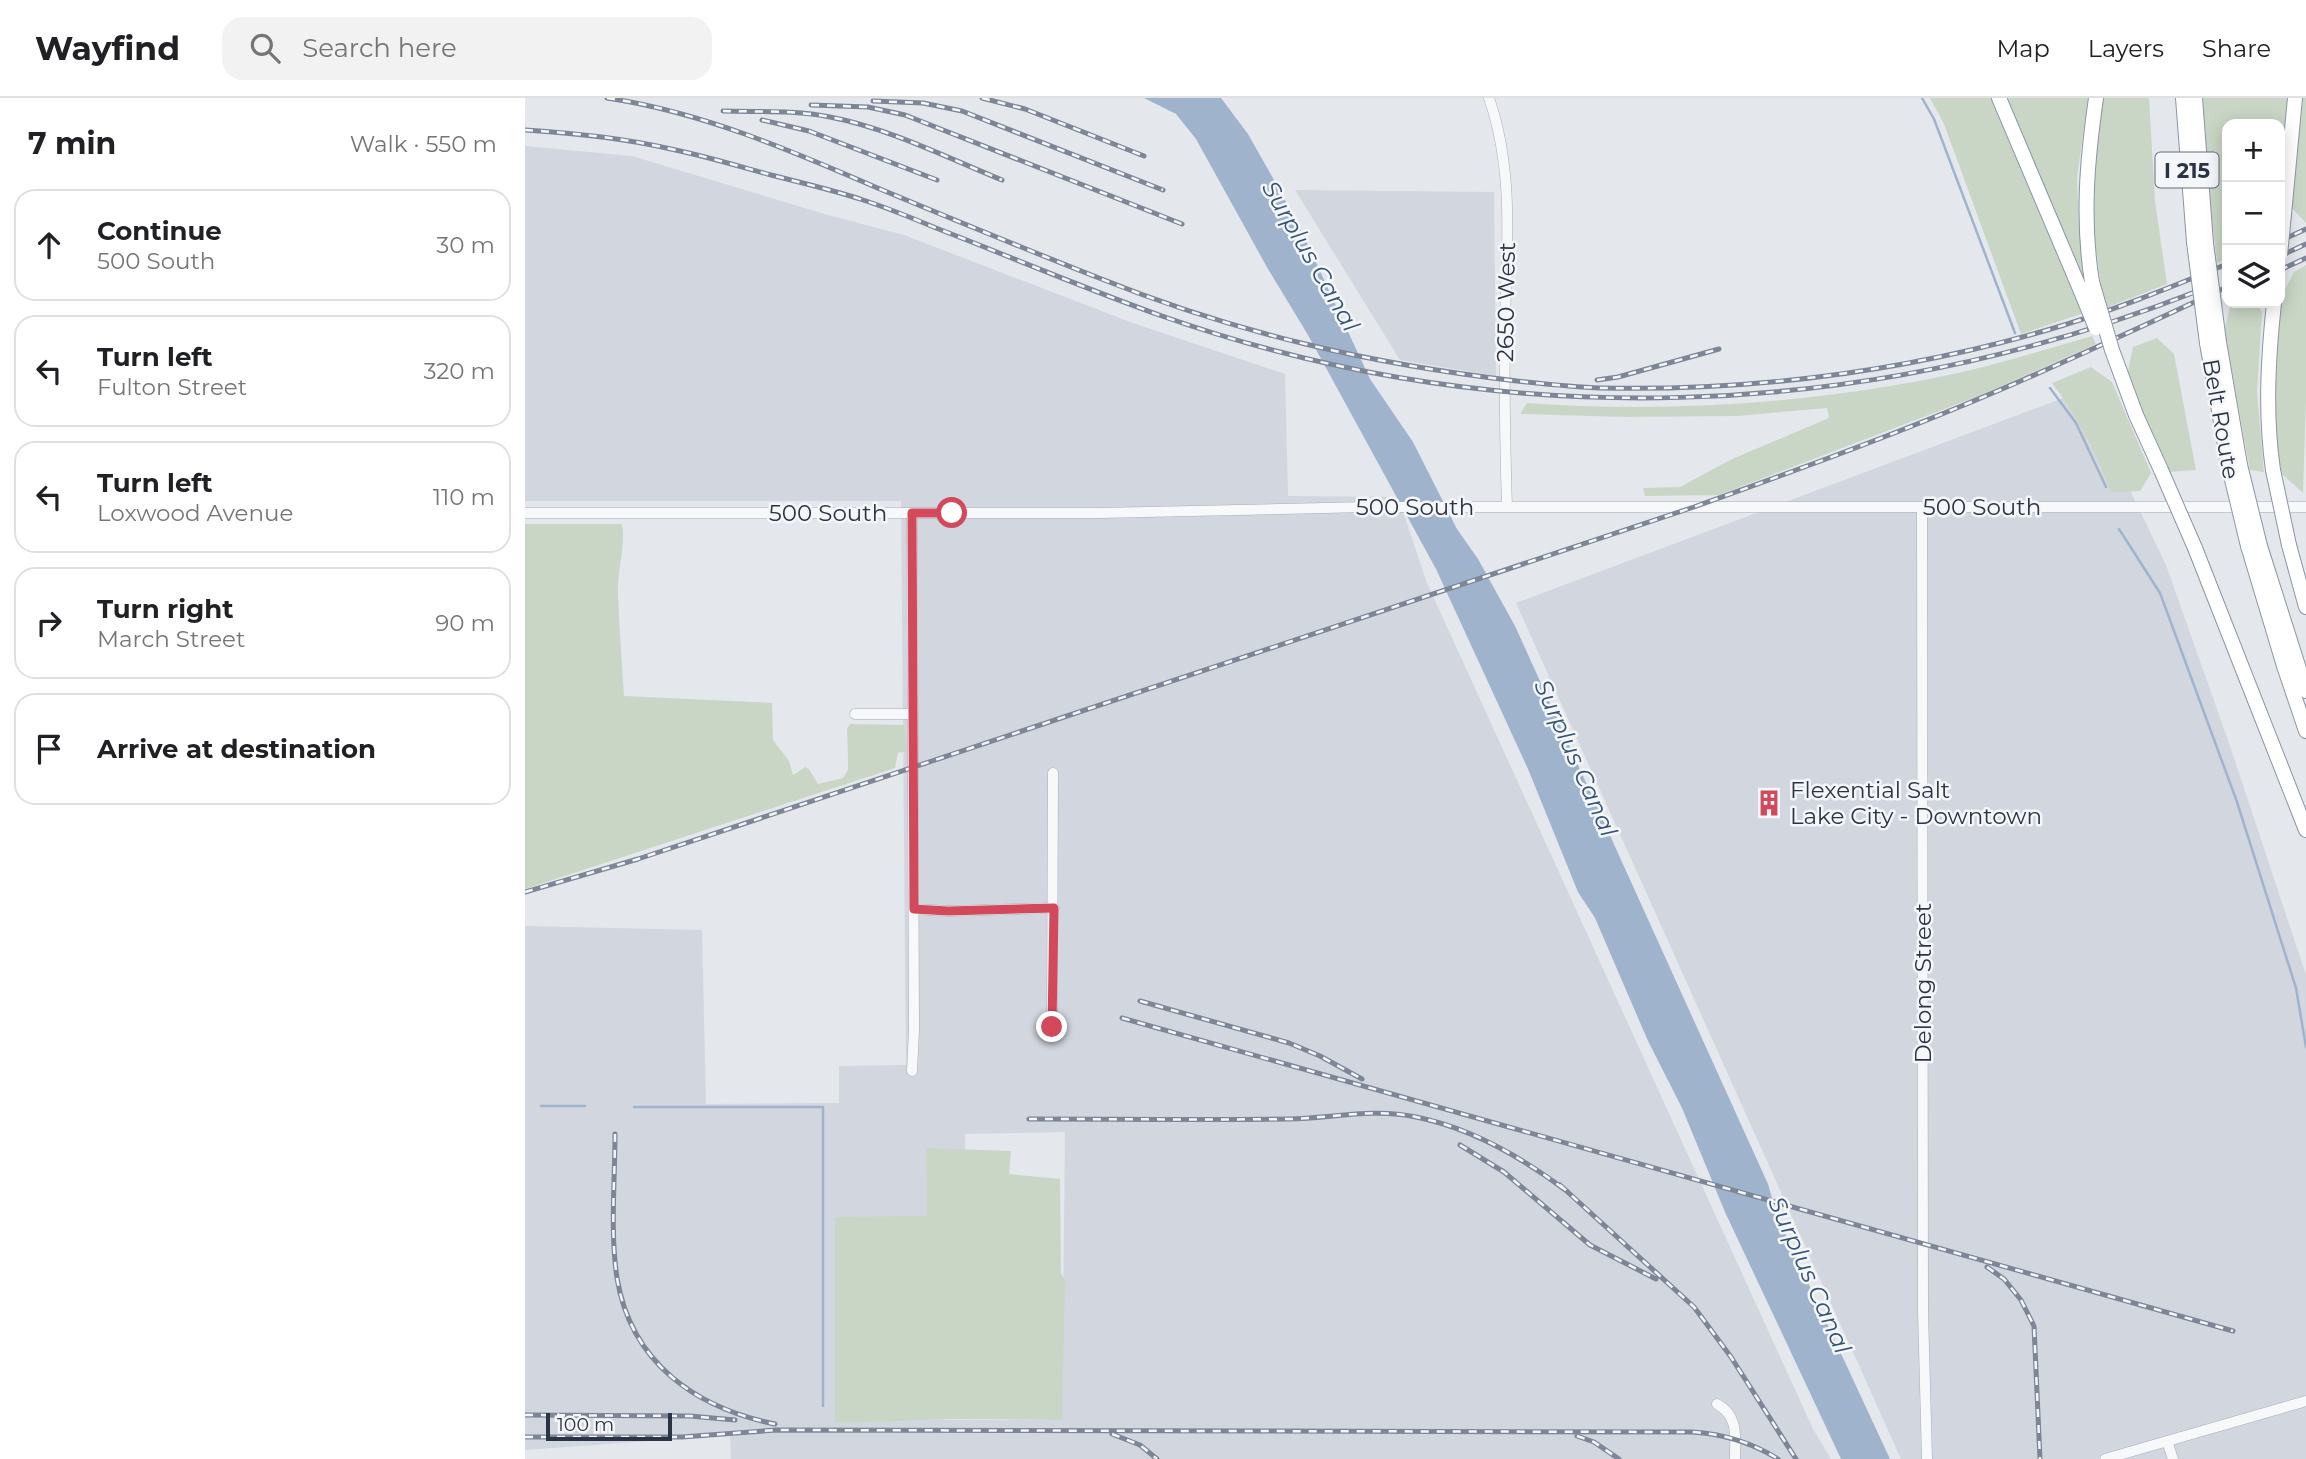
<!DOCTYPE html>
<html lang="en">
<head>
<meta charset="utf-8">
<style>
  :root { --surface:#fff; --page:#f2f2f2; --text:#202124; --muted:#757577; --line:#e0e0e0 }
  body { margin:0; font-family:Montserrat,sans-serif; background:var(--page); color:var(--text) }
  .controls { position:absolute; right:21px; top:21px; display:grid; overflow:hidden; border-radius:14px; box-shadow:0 4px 18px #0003 }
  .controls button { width:63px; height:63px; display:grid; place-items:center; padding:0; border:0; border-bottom:2px solid var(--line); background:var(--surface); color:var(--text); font:35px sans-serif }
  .scale { position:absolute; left:21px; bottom:18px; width:126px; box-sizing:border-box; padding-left:7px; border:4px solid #2b3445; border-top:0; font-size:19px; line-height:24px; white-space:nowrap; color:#2b3445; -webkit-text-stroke:5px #f4f6f9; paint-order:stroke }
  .stop { position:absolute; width:21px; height:21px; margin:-16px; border:5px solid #d1495b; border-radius:50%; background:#fff }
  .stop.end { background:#d1495b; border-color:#fff; box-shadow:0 2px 7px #0008 }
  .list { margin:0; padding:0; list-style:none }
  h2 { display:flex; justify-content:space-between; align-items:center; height:91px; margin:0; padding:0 28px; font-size:30px }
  h2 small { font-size:23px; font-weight:400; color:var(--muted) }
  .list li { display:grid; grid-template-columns:46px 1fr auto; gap:21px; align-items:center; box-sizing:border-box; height:112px; margin:0 14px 14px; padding:0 14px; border:2px solid var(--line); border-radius:21px }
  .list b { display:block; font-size:26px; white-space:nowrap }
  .list p { margin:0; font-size:23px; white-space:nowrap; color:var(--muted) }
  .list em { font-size:23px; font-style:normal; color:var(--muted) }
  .icon { flex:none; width:38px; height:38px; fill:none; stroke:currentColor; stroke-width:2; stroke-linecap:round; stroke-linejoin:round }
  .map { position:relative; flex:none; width:1781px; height:1361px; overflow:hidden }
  header { display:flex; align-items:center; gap:42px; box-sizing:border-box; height:98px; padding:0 35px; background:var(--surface); border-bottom:2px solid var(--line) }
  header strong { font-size:33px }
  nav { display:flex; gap:38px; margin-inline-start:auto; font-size:24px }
  .search { width:490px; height:63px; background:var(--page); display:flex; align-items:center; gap:18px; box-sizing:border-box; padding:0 24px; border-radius:21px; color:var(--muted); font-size:26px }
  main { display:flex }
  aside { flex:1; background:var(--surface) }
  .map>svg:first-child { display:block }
  .built { fill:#d2d6de; fill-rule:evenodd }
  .green { fill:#c9d6c5 }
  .water { fill:#9fb4cc }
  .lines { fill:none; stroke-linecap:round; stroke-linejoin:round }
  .stream { stroke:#9fb4cc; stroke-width:2.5 }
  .minor-casing { stroke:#a9aeb7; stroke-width:11 }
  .highway-casing { stroke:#8b94a3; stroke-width:16 }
  .minor { stroke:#f7f8fa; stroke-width:10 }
  .highway { stroke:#fff; stroke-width:14 }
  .rail-casing { stroke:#7d8696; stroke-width:5 }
  .rail { stroke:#f4f6f9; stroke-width:2.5; stroke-dasharray:8; stroke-linecap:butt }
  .highway-bridge-casing { stroke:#8b94a3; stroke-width:16; stroke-linecap:butt }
  .highway-bridge { stroke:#fff; stroke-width:14 }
  .route { stroke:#d1495b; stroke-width:9 }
  .labels { text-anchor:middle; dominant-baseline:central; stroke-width:5; stroke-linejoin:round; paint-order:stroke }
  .shield { fill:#f4f6f9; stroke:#676e7b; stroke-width:2 }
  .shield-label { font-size:21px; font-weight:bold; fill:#2b3445 }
  .street-label { font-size:23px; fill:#2b3445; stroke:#f4f6f9 }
  .poi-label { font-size:23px; fill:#2b3445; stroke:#f4f6f9; text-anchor:start }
  .water-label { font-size:24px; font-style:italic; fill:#34527a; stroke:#f4f6f9 }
</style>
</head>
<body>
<header>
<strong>Wayfind</strong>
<div class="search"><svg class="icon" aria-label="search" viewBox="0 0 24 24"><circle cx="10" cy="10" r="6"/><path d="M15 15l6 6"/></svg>Search here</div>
<nav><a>Map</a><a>Layers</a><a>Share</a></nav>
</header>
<main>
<aside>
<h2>7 min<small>Walk · 550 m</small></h2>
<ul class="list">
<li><svg class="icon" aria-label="ahead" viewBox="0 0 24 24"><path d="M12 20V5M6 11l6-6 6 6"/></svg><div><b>Continue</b><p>500 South</p></div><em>30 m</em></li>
<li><svg class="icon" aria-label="left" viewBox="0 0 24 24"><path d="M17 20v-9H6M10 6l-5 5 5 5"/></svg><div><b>Turn left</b><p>Fulton Street</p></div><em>320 m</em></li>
<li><svg class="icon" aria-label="left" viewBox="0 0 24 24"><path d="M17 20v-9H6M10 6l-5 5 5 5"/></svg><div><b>Turn left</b><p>Loxwood Avenue</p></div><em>110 m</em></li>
<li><svg class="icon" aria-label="right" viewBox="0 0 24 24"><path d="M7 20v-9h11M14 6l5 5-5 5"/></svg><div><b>Turn right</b><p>March Street</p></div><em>90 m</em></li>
<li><svg class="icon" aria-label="arrive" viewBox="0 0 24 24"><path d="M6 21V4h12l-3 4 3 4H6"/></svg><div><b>Arrive at destination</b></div></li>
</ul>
</aside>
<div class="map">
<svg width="1781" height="1361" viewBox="0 0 1781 1361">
  <rect width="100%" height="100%" fill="#e4e7ec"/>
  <!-- built -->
  <path class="built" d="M0,48L107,58L303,117L379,137L605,224L760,276L763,398L873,399L902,485L1288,1331L1306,1361H206L205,1337L0,1352V828L177,832L181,1006L314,1005V968L381,967L376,403H0ZM540,1034L537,1322H318L441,1120L440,1036Z
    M770,92L969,94L971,278L875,262Z
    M1557,293L1641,467L1705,648L1781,877V1361H1376L991,505Z"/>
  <!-- green -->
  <path class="green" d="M1405,0H1469L1562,214L1496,236L1419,26Z
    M1481,0H1563L1552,80L1554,128L1561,187Z
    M1577,0H1624L1630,103L1642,186L1583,209L1576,188L1565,104Z
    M1678,0H1763L1755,81V26H1702V161L1692,165L1680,56Z
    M1778,0H1781V125L1766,109Z
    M1781,167V300L1778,395L1755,374L1750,322L1749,258L1755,201L1769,174Z
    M1706,205H1731L1737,214L1732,294L1739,374L1725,372L1699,234Z
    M1567,238L1571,246L1456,297L1194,397L1120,398L1118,390L1155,389L1205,362L1304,320L1302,310L1212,318L1101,319L995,316L1002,305C1135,315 1278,306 1409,280C1462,270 1515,253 1567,238Z
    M1632,240L1649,256L1671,372L1643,374L1602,278L1608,249Z
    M1566,269L1587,284L1626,375L1615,393L1586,394C1569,350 1556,324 1527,285Z
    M0,426H97C101,450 92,471 93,495C94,529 97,564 99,598L247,605L248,642L264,663L268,677L280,669L284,671L293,686L318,680L323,672V661L322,631L325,626L379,627L383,653L373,655L370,670L0,791Z
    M401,1050L486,1053L484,1076L535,1081L536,1176L540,1181L537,1322L430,1321L310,1325V1119L402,1118Z"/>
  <!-- water -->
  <path class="water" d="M619,0H696L723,36L749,82L775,130L845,281L888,344L932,431L953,461L990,528L1243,1086L1252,1118L1365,1361H1316L1200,1114L1157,1010L1123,943L1070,820L1053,794L1003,671L911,471L783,237L743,171L671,41L651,16Z"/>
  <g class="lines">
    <!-- stream -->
    <path class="stream" d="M1397,0L1409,21L1490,235
      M1525,290L1551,325L1581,389
      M1594,431L1635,495L1712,704L1771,890L1781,949
      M16,1008H60
      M109,1009H298V1308"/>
    <!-- minor casing -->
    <g class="minor-casing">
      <path id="minor" d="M964,0C989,72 982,148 980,222C979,285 980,347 982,409
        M1397,409L1398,1213L1402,1361
        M0,415H575L842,409H1781
        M330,616H388
        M389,811L423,813L529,810
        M527,929L528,675
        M387,973L389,932L387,415
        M1192,1306C1214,1318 1210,1339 1210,1361
        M1642,1343L1648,1361
        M1580,1361L1781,1303"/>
    </g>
    <!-- highway casing -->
    <g class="highway-casing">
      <path id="highway" d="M1474,0L1555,191
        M1658,0L1669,144
        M1670,0L1681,145
        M1759,116L1770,0
        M1567,184C1557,121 1562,63 1571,0
        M1694,244L1715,367
        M1682,245L1704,369
        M1611,317L1636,372
        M1748,372C1740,316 1743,261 1749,205
        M1764,447L1781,509
        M1723,448L1759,568L1781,633
        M1735,448L1781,593
        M1670,450L1781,732"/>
    </g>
    <!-- minor -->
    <use href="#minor" class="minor"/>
    <!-- highway -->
    <use href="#highway" class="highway"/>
    <!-- rail casing -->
    <g class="rail-casing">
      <path id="rail" d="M82,0C177,14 267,53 355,91C427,121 500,151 574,180C711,235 845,266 992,283C1020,286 1048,289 1076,290C1225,293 1376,274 1519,233C1582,215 1642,191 1702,166
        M457,0L500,11L619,58
        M348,3L398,5L437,13L638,92
        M286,7L343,9L380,17L657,126
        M198,13C233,14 271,12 305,19C363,30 423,60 477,82
        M237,22L284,33L412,82
        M0,32C49,35 98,40 146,51C180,58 213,68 246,77C277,85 308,92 338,102C363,110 387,120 411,130C486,159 561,191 637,218C975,337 1337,324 1670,194
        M1755,143L1781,131
        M1755,158L1781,146
        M1755,172L1781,160
        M1072,282L1093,279L1194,251
        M0,794L113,761L1169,409C1258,377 1347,345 1434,309C1525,272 1613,230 1702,189
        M615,903L764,945L795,958L837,981
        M597,920L1708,1233
        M504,1021C590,1021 677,1022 764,1021C807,1020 849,1010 891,1019C947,1030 998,1060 1043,1094
        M90,1036C90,1083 85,1134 92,1180C106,1265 171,1310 250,1326
        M935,1047L979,1074L1065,1147L1131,1181
        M1035,1087L1169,1209L1206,1259L1271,1361
        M1462,1169L1479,1181L1496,1202L1509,1228L1515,1361
        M0,1317L165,1318L210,1322
        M587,1336L615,1347L632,1361
        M1052,1338L1069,1344L1094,1361
        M0,1339H157L251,1332L1167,1334C1199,1336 1226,1344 1253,1361"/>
    </g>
    <!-- rail -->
    <use href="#rail" class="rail"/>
    <!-- highway-bridge casing -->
    <g class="highway-bridge-casing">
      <path id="highway-bridge" d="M1669,144L1682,245
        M1681,145L1694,244
        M1755,157L1759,116
        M1567,184L1587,252L1611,317
        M1555,191L1571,230
        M1715,367L1735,448
        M1704,369L1723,448
        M1636,372L1670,450
        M1748,372L1764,447"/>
    </g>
    <!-- highway-bridge -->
    <use href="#highway-bridge" class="highway-bridge"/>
  </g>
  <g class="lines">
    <!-- route -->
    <path class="route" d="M427,415H387L389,811L423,813L529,810L527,929"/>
  </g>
  <!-- icons -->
  <defs>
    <g id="building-bare" transform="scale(2.1)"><path d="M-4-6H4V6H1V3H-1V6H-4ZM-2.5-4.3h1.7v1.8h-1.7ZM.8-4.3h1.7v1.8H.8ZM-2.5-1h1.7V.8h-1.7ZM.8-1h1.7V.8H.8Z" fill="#d1495b" stroke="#f4f6f9" stroke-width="2.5" paint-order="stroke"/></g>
  </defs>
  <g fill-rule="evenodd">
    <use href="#building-bare" x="1244" y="705"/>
  </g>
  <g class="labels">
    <!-- shield labels -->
    <rect class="shield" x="1630.5" y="54.5" width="63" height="35" rx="5"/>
    <g class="shield-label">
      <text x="1662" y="72">I 215</text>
    </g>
    <!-- street labels -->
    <g class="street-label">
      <text transform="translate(981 204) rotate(-89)">2650 West</text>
      <text transform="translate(1696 321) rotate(80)">Belt Route</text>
      <text x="890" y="409">500 South</text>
      <text x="1457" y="409">500 South</text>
      <text x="303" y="415">500 South</text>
      <text transform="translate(1398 885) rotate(-90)">Delong Street</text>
    </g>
    <!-- poi labels -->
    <g class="poi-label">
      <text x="1265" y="692">Flexential Salt<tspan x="1265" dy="26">Lake City - Downtown</tspan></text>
    </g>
    <!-- water labels -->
    <g class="water-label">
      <text transform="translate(786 158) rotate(60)">Surplus Canal</text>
      <text transform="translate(1051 660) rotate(66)">Surplus Canal</text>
      <text transform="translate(1285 1177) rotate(66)">Surplus Canal</text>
    </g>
  </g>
</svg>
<div class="controls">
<button>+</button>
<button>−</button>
<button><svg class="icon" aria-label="layers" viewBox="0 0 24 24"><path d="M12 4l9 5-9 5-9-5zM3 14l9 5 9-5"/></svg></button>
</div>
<div class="scale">100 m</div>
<div class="stop" style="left:427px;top:415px"></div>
<div class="stop end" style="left:527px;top:929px"></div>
</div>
</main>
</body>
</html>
